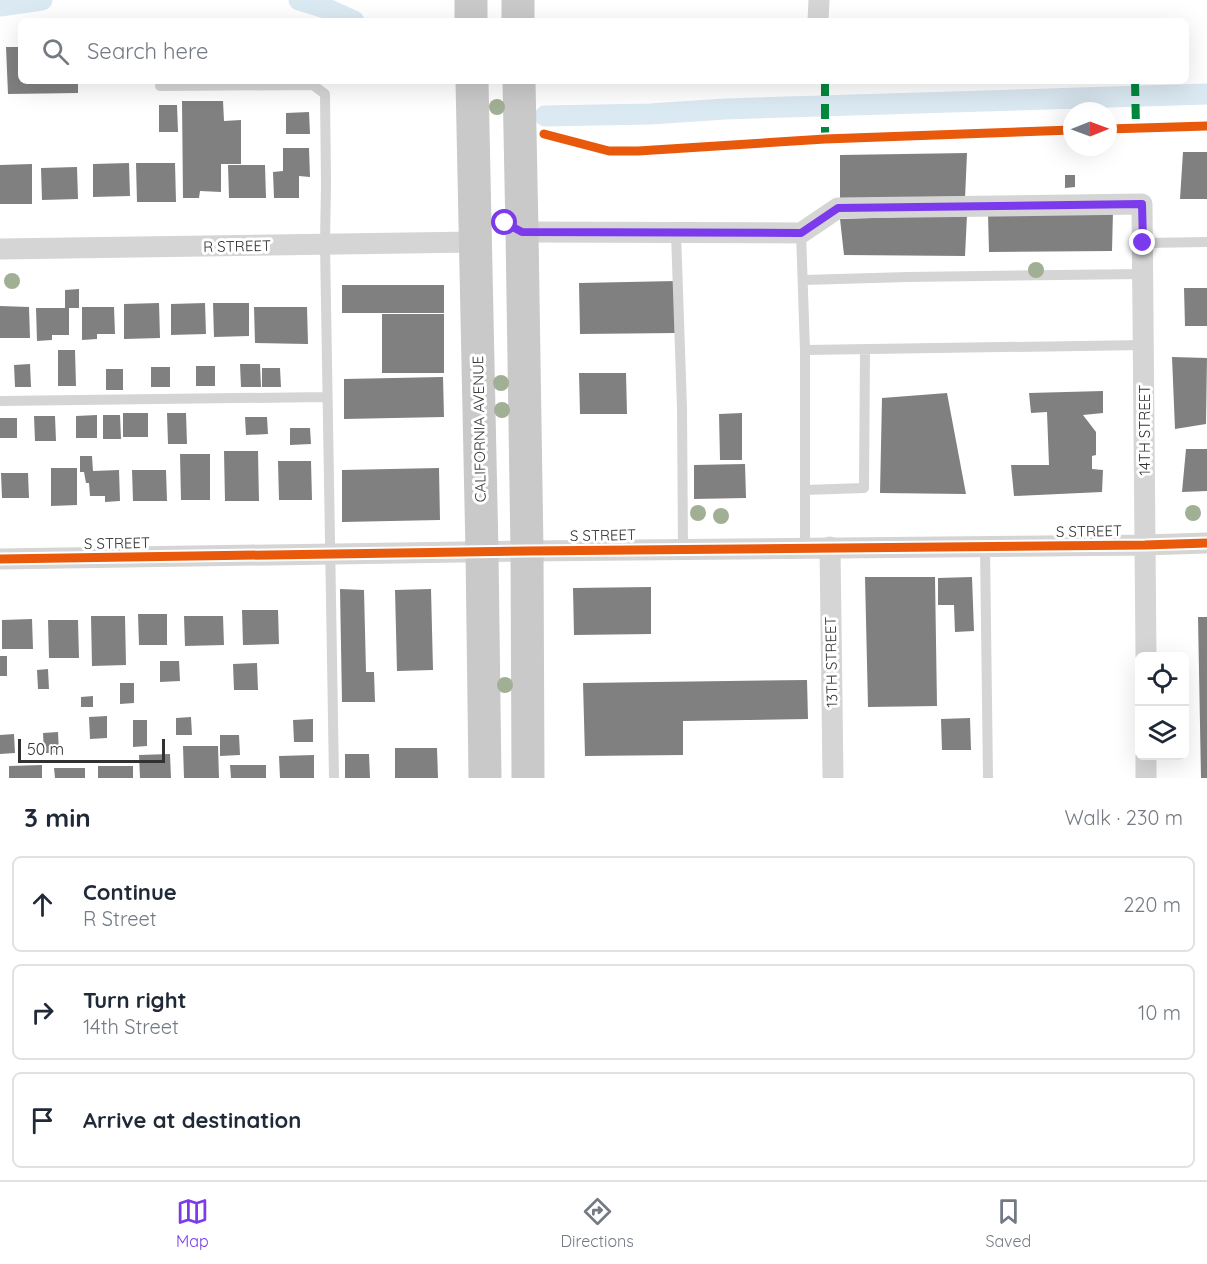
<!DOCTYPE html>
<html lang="en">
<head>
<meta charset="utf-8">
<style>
  :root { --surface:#fff; --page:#f2f2f3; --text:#1f2937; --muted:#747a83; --line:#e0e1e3; --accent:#7c3aed }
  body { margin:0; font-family:Quicksand,sans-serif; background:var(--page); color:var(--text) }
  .controls { position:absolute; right:18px; bottom:18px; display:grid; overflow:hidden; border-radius:9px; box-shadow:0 6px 24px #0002 }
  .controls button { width:54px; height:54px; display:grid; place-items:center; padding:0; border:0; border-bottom:2px solid var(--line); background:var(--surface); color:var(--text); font:30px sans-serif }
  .compass { position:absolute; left:1063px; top:102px; width:54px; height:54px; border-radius:50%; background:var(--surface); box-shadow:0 6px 24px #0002; rotate:89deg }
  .scale { position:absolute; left:18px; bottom:15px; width:147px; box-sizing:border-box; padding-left:6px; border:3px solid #313131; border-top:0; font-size:16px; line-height:21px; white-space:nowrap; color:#313131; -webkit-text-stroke:4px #fff; paint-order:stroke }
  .stop { position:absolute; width:18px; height:18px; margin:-14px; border:4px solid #7c3aed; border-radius:50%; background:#fff }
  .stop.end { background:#7c3aed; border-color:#fff; box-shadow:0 2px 6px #0008 }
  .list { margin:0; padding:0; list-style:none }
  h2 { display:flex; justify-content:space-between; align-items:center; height:78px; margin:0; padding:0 24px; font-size:26px }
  h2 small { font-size:20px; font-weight:400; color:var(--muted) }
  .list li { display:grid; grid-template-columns:39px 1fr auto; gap:18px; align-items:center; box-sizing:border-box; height:96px; margin:0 12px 12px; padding:0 12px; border:2px solid var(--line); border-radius:9px }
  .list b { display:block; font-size:22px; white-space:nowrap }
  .list p { margin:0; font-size:20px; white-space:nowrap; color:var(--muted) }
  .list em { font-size:20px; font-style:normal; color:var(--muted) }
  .icon { flex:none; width:33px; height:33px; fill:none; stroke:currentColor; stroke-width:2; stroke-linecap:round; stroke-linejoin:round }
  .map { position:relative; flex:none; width:1207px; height:778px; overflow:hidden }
  .search { position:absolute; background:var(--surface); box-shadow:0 6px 24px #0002; left:18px; right:18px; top:18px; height:66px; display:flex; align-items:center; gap:15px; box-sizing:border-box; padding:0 21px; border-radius:9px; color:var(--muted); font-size:22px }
  .sheet { height:402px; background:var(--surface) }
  nav { display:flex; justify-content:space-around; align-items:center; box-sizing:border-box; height:84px; border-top:2px solid var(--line); background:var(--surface); font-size:16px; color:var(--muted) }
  nav a { display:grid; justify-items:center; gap:3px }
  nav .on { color:var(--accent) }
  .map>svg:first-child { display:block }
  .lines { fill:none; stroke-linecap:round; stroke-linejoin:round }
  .canal { stroke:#dbe9f2; stroke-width:21 }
  .building { fill:#808080 }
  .service { stroke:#d5d5d5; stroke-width:10 }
  .minor { stroke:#d5d5d5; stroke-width:21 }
  .primary { stroke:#c9c9c9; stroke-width:33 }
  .quiet { stroke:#00873e; stroke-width:8; stroke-dasharray:15 8; stroke-linecap:butt }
  .cycleway-casing { stroke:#fff; stroke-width:13 }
  .cycleway { stroke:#e8590c; stroke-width:9 }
  .tree { fill:#a1af94 }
  .route { stroke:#7c3aed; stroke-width:8 }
  .labels { text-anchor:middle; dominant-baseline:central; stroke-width:6; stroke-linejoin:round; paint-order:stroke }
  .street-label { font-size:15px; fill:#313131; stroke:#fff }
</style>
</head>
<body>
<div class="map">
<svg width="1207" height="778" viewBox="0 0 1207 778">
  <rect width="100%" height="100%" fill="#fff"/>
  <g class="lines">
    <!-- canal -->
    <path class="canal" d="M299,0L325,8L354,21
      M0,6L42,0
      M545,116L651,114L725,109L1207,94"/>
  </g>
  <!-- building -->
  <path class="building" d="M6,47H21V81H78V93L8,94Z
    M182,101H223L224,121L241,120V164H221V192L200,191L199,198H183Z
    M159,105H177L178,132H159Z
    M309,112L310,134H286V113Z
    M283,148H309L310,177L299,176V198H274L273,172L283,171Z
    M1183,152H1207V199H1180Z
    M967,153L965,199L840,198V155Z
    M129,163L130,196L93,197V164Z
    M136,163H175L176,202H137Z
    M32,164V204H0V165Z
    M228,165H265L266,198H229Z
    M77,167L78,199L42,200L41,168Z
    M1065,175H1075V187L1065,188Z
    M1113,211L1112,251L989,252L988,214Z
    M967,215L965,256L844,255L840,219Z
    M676,281L677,333L580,334L579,283Z
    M342,285H444V313H342Z
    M1184,288H1207V326H1185Z
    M79,289V308H69V335H52V340L37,341L36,308H65V290Z
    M159,303L160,338L124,339V304Z
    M205,303L206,334L171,335V304Z
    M213,303H249V336L214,337Z
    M0,306L29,307L30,338H0Z
    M82,307H114L115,334H97V339L82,340Z
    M254,307H307L308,344L255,343Z
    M382,314H444V373H382Z
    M58,350H75L76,386H58Z
    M1172,357L1207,358L1206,424L1175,429Z
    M30,364L31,387H15L14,365Z
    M240,364H260L261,387H241Z
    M196,366H215V386H196Z
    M151,367H170V387H151Z
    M262,368H280L281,387H262Z
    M106,369H123V390H106Z
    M579,373H626L627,414H580Z
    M443,377L444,417L344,419V379Z
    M1103,391V413L1083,415L1096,432V455L1092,456V469L1103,470L1102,492L1014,496L1011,465H1049L1047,412L1031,413L1029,393Z
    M947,393L966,494L880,493L882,398Z
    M123,413H148V437H123Z
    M167,413H186L187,444H168Z
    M742,413V460H720L719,414Z
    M97,415V438H76V416Z
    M103,415H120L121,439H103Z
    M34,416H55L56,441H35Z
    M245,417H267L268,434L246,435Z
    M0,418H17V438H0Z
    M290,428H310L311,444L290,445Z
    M1186,449H1207V491L1182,492Z
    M224,451H258L259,501H225Z
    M180,454H210V500H181Z
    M80,456H92L93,471L119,470L120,501L105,502V496H90L89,483H86L84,472H80Z
    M278,461H311L312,500H279Z
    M745,464L746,498L694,499V465Z
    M51,468H77V505L51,506Z
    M439,468L440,520L342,522V470Z
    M132,470H166L167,501H133Z
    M1,473H28L29,498H2Z
    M865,577H935L937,706L868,707Z
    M972,577L974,631L955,632L954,605H938V578Z
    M651,587V634L574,635L573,588Z
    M340,589L364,590L366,672H374L375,702H342Z
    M431,589L433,670L397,671L395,590Z
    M242,610H278L279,644L243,645Z
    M138,614H167V645H139Z
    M91,616H125L126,665L92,666Z
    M184,616H223L224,645L185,646Z
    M1198,617H1207V778H1201Z
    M32,619L33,649H2V620Z
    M48,620H78L79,658H49Z
    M0,656H7V676H0Z
    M160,661H179L180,681L160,682Z
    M257,663L258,690H234L233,664Z
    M48,669L49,689H38L37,670Z
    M807,680L808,719L683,721V755L585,756L583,683Z
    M120,683H134V703L120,704Z
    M93,696V707H81V697Z
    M107,716V738L90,739L89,717Z
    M191,717L192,735H176V718Z
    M970,718L971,750H942L941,719Z
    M313,719V742H294L293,720Z
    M133,720H147V746L133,747Z
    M58,732L59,753H44L43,733Z
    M14,734L15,753L0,754V735Z
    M220,735H239L240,755L220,756Z
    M183,746H218L219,778H184Z
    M395,748H437L438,778H395Z
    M170,754L171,778H140L139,755Z
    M345,754H369L370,778H345Z
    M314,755V778H280L279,756Z
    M42,765V778H9V766Z
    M230,765H266V778H231Z
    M98,766H133V778H98Z
    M54,768H85V778H55Z"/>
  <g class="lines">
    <!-- service -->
    <path class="service" d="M160,86L313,85L325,94L326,183L325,244L334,778
      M676,233L682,408L683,549
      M801,233L805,350V547
      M1143,243L1207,242
      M803,280L908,277L1143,274
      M805,350L1144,345
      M0,401L327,397
      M805,490L864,488L865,349
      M985,547L988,778"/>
    <!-- minor -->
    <path class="minor" d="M818,21L819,0
      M522,232L801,233L838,208L1142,204L1146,656
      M0,249L475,242
      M830,547L833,778
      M0,559L527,551L1145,545L1207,543
      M1146,756V778"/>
    <!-- primary -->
    <path class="primary" d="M471,0V21
      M518,0V21
      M472,81L482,552L485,778
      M519,81L522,232L527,551L528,778"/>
    <!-- quiet -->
    <path class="quiet" d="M825,81V139
      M1135,81L1136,128"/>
    <!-- cycleway casing -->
    <g class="cycleway-casing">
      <path id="cycleway" d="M1108,129L1207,126
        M544,134L609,151H638L825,139L1072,130
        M0,559L527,551L1145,545L1207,543"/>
    </g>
    <!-- cycleway -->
    <use href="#cycleway" class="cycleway"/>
  </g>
  <!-- trees -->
  <g class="tree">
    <circle cx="497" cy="107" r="8"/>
    <circle cx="1036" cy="270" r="8"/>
    <circle cx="12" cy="281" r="8"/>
    <circle cx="501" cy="383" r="8"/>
    <circle cx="502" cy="410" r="8"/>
    <circle cx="698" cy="513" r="8"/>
    <circle cx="1193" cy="513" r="8"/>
    <circle cx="721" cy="516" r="8"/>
    <circle cx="505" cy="685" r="8"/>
  </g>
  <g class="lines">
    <!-- route -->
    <path class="route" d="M505,223L522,232L801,233L838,208L1142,204L1143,243"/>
  </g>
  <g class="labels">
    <!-- street labels -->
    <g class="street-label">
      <text transform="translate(237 246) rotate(-1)">R STREET</text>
      <text transform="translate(479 429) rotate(-91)">CALIFORNIA AVENUE</text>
      <text transform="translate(1144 430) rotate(-90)">14TH STREET</text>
      <text transform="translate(1089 531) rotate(-1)">S STREET</text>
      <text transform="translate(603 535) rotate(-1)">S STREET</text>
      <text transform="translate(117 543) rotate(-1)">S STREET</text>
      <text transform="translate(831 662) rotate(-91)">13TH STREET</text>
    </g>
  </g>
</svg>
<div class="controls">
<button><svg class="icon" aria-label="locate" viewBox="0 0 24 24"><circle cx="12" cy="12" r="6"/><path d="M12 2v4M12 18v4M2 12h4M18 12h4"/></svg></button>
<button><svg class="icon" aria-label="layers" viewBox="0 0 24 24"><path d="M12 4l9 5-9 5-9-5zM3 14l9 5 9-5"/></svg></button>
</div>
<svg class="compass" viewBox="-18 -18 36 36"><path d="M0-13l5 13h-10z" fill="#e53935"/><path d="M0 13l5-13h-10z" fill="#747a83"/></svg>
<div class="scale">50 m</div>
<div class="stop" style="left:505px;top:223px"></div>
<div class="stop end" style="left:1143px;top:243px"></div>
<div class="search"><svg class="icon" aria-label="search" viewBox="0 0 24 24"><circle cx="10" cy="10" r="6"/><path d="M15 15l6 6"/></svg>Search here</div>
</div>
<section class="sheet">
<h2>3 min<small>Walk · 230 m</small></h2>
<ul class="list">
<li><svg class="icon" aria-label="ahead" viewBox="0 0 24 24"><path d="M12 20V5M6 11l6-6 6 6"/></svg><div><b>Continue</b><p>R Street</p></div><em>220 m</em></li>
<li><svg class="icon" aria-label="right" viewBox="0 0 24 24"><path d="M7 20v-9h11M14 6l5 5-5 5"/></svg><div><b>Turn right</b><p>14th Street</p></div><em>10 m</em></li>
<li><svg class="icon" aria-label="arrive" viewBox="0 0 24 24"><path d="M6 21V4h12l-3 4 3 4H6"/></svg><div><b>Arrive at destination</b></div></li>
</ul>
</section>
<nav>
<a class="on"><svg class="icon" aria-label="map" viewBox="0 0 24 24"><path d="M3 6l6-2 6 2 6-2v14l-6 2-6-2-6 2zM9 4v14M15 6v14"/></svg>Map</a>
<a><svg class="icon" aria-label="directions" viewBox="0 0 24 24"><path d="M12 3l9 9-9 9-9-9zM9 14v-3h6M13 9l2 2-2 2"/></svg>Directions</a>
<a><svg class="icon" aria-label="saved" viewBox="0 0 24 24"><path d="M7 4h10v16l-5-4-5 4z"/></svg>Saved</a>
</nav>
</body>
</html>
